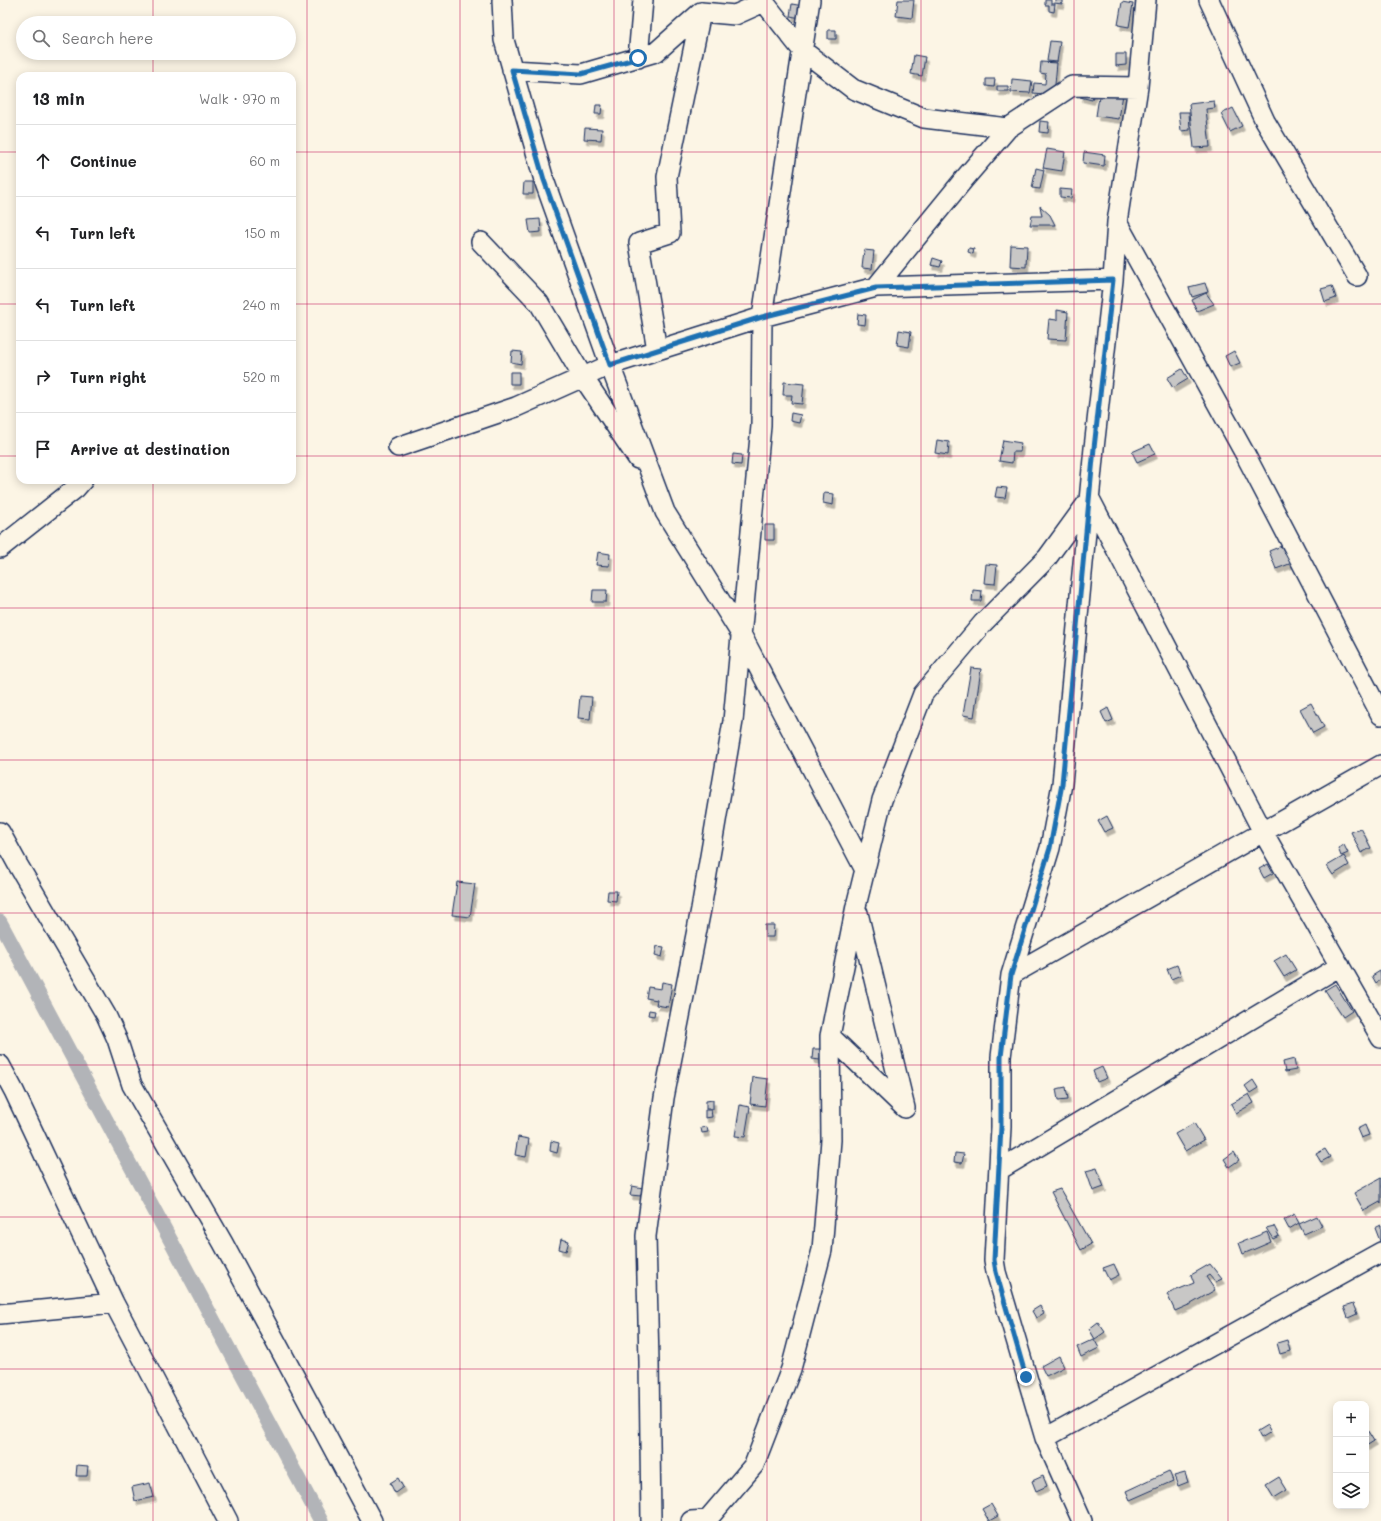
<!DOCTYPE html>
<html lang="en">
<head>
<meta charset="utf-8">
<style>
  :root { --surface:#fff; --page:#f2f2f2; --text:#202124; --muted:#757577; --line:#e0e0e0 }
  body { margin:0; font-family:Mali,sans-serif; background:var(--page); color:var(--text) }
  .controls { position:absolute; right:12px; bottom:12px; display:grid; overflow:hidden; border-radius:8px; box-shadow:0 2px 10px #0003 }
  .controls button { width:36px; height:36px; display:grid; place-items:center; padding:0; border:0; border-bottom:1px solid var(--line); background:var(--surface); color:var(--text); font:20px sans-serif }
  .stop { position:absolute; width:12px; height:12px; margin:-9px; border:3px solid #1f6fb2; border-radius:50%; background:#fff }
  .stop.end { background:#1f6fb2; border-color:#fff; box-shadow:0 1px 4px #0008 }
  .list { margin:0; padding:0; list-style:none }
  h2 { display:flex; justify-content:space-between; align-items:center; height:52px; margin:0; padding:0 16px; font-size:17px }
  h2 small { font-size:13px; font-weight:400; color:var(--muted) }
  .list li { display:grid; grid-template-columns:26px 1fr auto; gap:12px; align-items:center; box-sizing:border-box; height:72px; padding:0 16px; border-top:1px solid var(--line) }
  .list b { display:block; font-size:15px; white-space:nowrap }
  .list em { font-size:13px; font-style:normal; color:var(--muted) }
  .icon { flex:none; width:22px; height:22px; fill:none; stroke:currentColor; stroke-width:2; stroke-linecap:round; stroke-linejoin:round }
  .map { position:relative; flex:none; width:1381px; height:1521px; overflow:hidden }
  .search { position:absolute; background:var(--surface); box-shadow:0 2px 10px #0003; left:16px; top:16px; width:280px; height:44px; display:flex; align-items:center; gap:10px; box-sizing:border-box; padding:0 14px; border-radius:22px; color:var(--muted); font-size:15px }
  .panel { position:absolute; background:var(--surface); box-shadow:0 2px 10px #0003; left:16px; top:72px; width:280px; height:412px; border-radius:12px }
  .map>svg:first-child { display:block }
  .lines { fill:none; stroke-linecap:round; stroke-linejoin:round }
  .canal { stroke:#b2b4b8; stroke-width:15 }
  .building { fill:#c8c7c6; stroke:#1b2f5e; filter:url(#shadow) }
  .minor-casing { stroke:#1b2f5e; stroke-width:22 }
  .minor { stroke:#fcf5e5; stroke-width:19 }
  .route { stroke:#1f6fb2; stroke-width:5 }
  .grid { fill:none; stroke:#c2185b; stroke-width:1; stroke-opacity:0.55 }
</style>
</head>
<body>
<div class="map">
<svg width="1381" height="1521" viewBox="0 0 1381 1521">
  <defs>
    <filter id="shadow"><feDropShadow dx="2.5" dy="4.5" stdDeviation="0" flood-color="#0004"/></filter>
  </defs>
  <rect width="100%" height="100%" fill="#fcf5e5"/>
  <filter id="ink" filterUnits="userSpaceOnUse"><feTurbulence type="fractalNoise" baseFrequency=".025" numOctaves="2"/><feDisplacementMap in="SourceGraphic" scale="8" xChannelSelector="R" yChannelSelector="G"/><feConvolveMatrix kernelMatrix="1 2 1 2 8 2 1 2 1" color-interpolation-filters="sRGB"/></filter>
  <g filter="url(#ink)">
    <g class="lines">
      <!-- canal -->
      <path class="canal" d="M0,922L321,1521"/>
    </g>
    <!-- building -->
    <path class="building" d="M898,0H914L912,18L896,16Z
      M1045,0H1051V4H1055L1054,12L1049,11V5H1045Z
      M1055,0H1062V4L1054,3Z
      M1122,2L1133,4L1129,27L1118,25Z
      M792,4L803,6L801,18L790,16Z
      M828,30H836V39H828Z
      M1050,41L1060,42L1057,62L1047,61Z
      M1116,54H1126V65L1116,66Z
      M914,55L925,57L922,76L911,74Z
      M1041,62L1057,63L1054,95L1033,93L1034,83L1045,84L1046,74L1040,73Z
      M986,79H995L994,87L986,86Z
      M1012,79L1032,81L1030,93L1011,92Z
      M997,86H1008V91H997Z
      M1082,90L1094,93L1092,100L1080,97Z
      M1100,90L1123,94L1119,119L1096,116Z
      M1214,101L1215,108L1206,109L1210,147L1194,148L1189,104Z
      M596,105H602L601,114H595Z
      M1233,108L1242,126L1230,132L1221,114Z
      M1179,112H1189L1190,130L1181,131Z
      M1040,121L1049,122L1048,133L1039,132Z
      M585,128L602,129L601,140L584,139Z
      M1047,149L1065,152L1062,171L1043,168Z
      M1084,152L1105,155L1104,166L1083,163Z
      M1036,168L1044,170L1040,189L1032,188Z
      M524,182H533V194H523Z
      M1060,189L1072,190L1071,198L1060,197Z
      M1040,206L1050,215L1055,225H1030L1032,216H1042Z
      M540,219L541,232L530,233L528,220Z
      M1011,245L1027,246L1026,267L1010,266Z
      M969,248L974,249L973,254L968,252Z
      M864,250L874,251L872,269L862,268Z
      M933,258L942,261L940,267L931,265Z
      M1205,283L1208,292L1192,297L1189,287Z
      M1332,286L1336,298L1325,302L1321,289Z
      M1206,293L1214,304L1197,311L1192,300Z
      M1057,310L1068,312L1066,340L1047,339L1049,319L1057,320Z
      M858,314L866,315L865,325L857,324Z
      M899,330L911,332L909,347L897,345Z
      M512,351L522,352L521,364L511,362Z
      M1234,351L1240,363L1230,367L1225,356Z
      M1182,369L1188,379L1173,388L1167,378Z
      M510,372H519V384H510Z
      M784,382L804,384L802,404L791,403L792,395H783Z
      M791,413L801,415L799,423L790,421Z
      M937,440L949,442L948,455L935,453Z
      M1003,440L1021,443L1020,452H1013L1012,463L999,461Z
      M1150,444L1155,454L1137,462L1132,452Z
      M733,454L742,455L741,465L732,464Z
      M997,487L1007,488L1005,498L995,497Z
      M824,493L834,494L833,505L823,503Z
      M765,525H774V540H765Z
      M1284,545L1292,563L1276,569L1269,551Z
      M598,552L610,554L609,566L596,565Z
      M986,564L997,565L995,584L984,583Z
      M593,590H607L606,602H592Z
      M973,590L982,591L981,601H972Z
      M971,668L981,669L974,717L963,715Z
      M580,696L592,697L590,719L578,718Z
      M1311,703L1324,727L1313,733L1300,709Z
      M1108,708L1113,720L1106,723L1101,712Z
      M1107,816L1113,828L1104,832L1098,821Z
      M1361,828L1371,848L1361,853L1351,832Z
      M1344,845L1348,853L1341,856L1338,848Z
      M1344,856L1349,865L1333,875L1327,866Z
      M1268,864L1273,873L1264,878L1259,869Z
      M457,882L475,884L470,917L452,915Z
      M608,891H617L616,901L607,900Z
      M765,925H774L773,937H765Z
      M657,946L664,947L662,957L655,955Z
      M1286,954L1296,970L1284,977L1274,961Z
      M1177,965L1181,975L1171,979L1167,969Z
      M1380,971L1381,979L1376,983L1372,976Z
      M662,982L672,984L668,1007L656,1005L657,1000L646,998L648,987L661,989Z
      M1335,984L1352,1011L1343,1017L1325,990Z
      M649,1010L655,1011L654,1016L648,1015Z
      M813,1049H821L820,1060L812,1059Z
      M1294,1059L1296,1070L1285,1072L1283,1062Z
      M1102,1067L1107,1078L1097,1082L1093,1071Z
      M753,1077L768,1079L765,1106L750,1104Z
      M1253,1080L1258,1088L1250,1093L1245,1086Z
      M1066,1087L1068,1099L1058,1100L1056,1089Z
      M1249,1094L1254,1103L1236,1113L1231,1104Z
      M713,1100V1109H706V1101Z
      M740,1105L750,1107L745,1137L735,1136Z
      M705,1110H711L712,1117L705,1118Z
      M1194,1123L1204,1140L1185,1151L1175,1134Z
      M1365,1125L1369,1135L1361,1138L1357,1129Z
      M707,1127L708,1132L702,1133L701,1128Z
      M518,1137L529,1139L526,1157L515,1155Z
      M551,1141L559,1143L557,1153L550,1151Z
      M1325,1149L1330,1157L1321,1162L1316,1154Z
      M1234,1152L1239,1160L1229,1167L1224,1159Z
      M955,1153L964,1154L962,1163L954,1162Z
      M1097,1168L1104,1187L1093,1191L1086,1171Z
      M1381,1178V1204L1380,1202L1364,1211L1354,1193Z
      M632,1186L643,1188L641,1196L630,1195Z
      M1060,1189L1091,1244L1081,1250L1051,1192Z
      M1294,1214L1299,1223L1289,1229L1284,1220Z
      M1317,1216L1322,1226L1304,1234L1299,1224Z
      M1381,1225V1240L1380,1241L1375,1228Z
      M1274,1226L1279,1236L1273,1239L1266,1228Z
      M1267,1232L1271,1242L1243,1254L1239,1243Z
      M561,1239L569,1241L566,1251L559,1249Z
      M1114,1264L1119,1275L1109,1280L1103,1268Z
      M1210,1264L1222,1279L1215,1282L1209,1275L1206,1277L1215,1290L1191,1304L1175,1311L1167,1294L1194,1283L1191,1275Z
      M1353,1304L1357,1314L1348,1318L1344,1307Z
      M1040,1306L1044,1313L1036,1318L1032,1311Z
      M1098,1322L1105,1332L1095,1339L1089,1329Z
      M1094,1339L1099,1348L1081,1357L1077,1347Z
      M1287,1340L1290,1351L1280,1354L1277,1343Z
      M1059,1356L1064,1367L1046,1376L1041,1366Z
      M1267,1425L1271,1432L1261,1438L1257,1431Z
      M1366,1428L1374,1441L1366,1446Z
      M77,1465L88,1466L87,1476H76Z
      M1169,1471L1173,1481L1130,1500L1126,1491Z
      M1185,1473L1188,1482L1178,1486L1174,1476Z
      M1043,1476L1047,1486L1036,1491L1032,1481Z
      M1279,1477L1287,1490L1274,1498L1266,1485Z
      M398,1478L403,1487L395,1493L390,1483Z
      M150,1483L154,1497L135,1501L132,1487Z
      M991,1504L998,1516L989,1521L982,1509Z"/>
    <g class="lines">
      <!-- minor casing -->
      <g class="minor-casing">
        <path id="minor" d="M502,0L504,40L544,180L610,365L665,512L741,634L865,870
          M1209,0L1265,121L1357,276
          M638,58L643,0
          M512,70L581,74L656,52L701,12L735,15L764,2L802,50L853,89L924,118L1008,128
          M1117,222L1245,454L1381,715
          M481,242L539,303L583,377L638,459
          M876,287L965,178L1008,128L1072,86L1138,87
          M657,350L639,243L670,233L667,177L701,12
          M398,447L516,407L610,365L762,317L876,287L1113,280
          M0,548L76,488L83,480
          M0,832L18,865L106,1015L117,1039L132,1085L223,1243L372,1521
          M1011,975L1381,765
          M830,1036L905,1108L858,913
          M0,1065L14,1091L114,1303L228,1521
          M999,1170L1340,966
          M0,1314L114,1303
          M1045,1438L1381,1252
          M651,1521L649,1362L646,1236L664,1098L701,909L733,721L761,426L762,317L810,0
          M691,1521L707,1520L754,1465L791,1369L822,1250L831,1140L830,1036L856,906L882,800L923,694L983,623L1047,558L1090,499L1263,832L1381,1038
          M1082,1521L1045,1438L996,1272L994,1260L1001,1127V1057L1011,975L1050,848L1062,784L1094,448L1113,280L1117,222L1138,87L1146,0"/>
      </g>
      <!-- minor -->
      <use href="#minor" class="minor"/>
    </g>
  </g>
  <g class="lines" filter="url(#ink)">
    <!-- route -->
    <path class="route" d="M638,58L581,74L512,70L544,180L610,365L762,317L876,288L1113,280L1094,448L1062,784L1050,848L1011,975L1001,1057V1127L994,1260L996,1272L1026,1377"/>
  </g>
  <!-- grid -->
  <path class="grid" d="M153,0V23M307,0V1521M460,0V1521M614,0V1521M767,0V1521M921,0V1521M1074,0V1521M1228,0V1521M153,53V76M0,152H20M292,152H1381M0,304H20M292,304H1381M0,456H20M292,456H1381M153,480V1521M0,608H1381M0,760H1381M0,913H1381M0,1065H1381M0,1217H1381M0,1369H1381"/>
</svg>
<div class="controls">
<button>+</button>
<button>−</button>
<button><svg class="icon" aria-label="layers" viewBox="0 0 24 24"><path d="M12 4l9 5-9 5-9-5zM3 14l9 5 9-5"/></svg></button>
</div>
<div class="stop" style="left:638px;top:58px"></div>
<div class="stop end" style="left:1026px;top:1377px"></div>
<div class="search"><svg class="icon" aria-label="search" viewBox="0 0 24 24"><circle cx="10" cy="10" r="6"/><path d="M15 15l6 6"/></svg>Search here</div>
<section class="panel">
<h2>13 min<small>Walk · 970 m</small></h2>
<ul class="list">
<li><svg class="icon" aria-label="ahead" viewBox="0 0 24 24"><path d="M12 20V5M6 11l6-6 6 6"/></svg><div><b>Continue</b></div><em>60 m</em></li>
<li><svg class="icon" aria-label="left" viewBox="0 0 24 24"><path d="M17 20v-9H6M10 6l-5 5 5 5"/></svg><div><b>Turn left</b></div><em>150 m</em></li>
<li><svg class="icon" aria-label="left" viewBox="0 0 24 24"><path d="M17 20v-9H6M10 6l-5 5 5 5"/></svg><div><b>Turn left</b></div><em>240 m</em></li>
<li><svg class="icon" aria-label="right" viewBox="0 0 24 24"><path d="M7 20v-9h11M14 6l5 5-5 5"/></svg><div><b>Turn right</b></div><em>520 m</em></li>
<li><svg class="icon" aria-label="arrive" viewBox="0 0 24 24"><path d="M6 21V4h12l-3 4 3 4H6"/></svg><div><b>Arrive at destination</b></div></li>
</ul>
</section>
</div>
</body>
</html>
